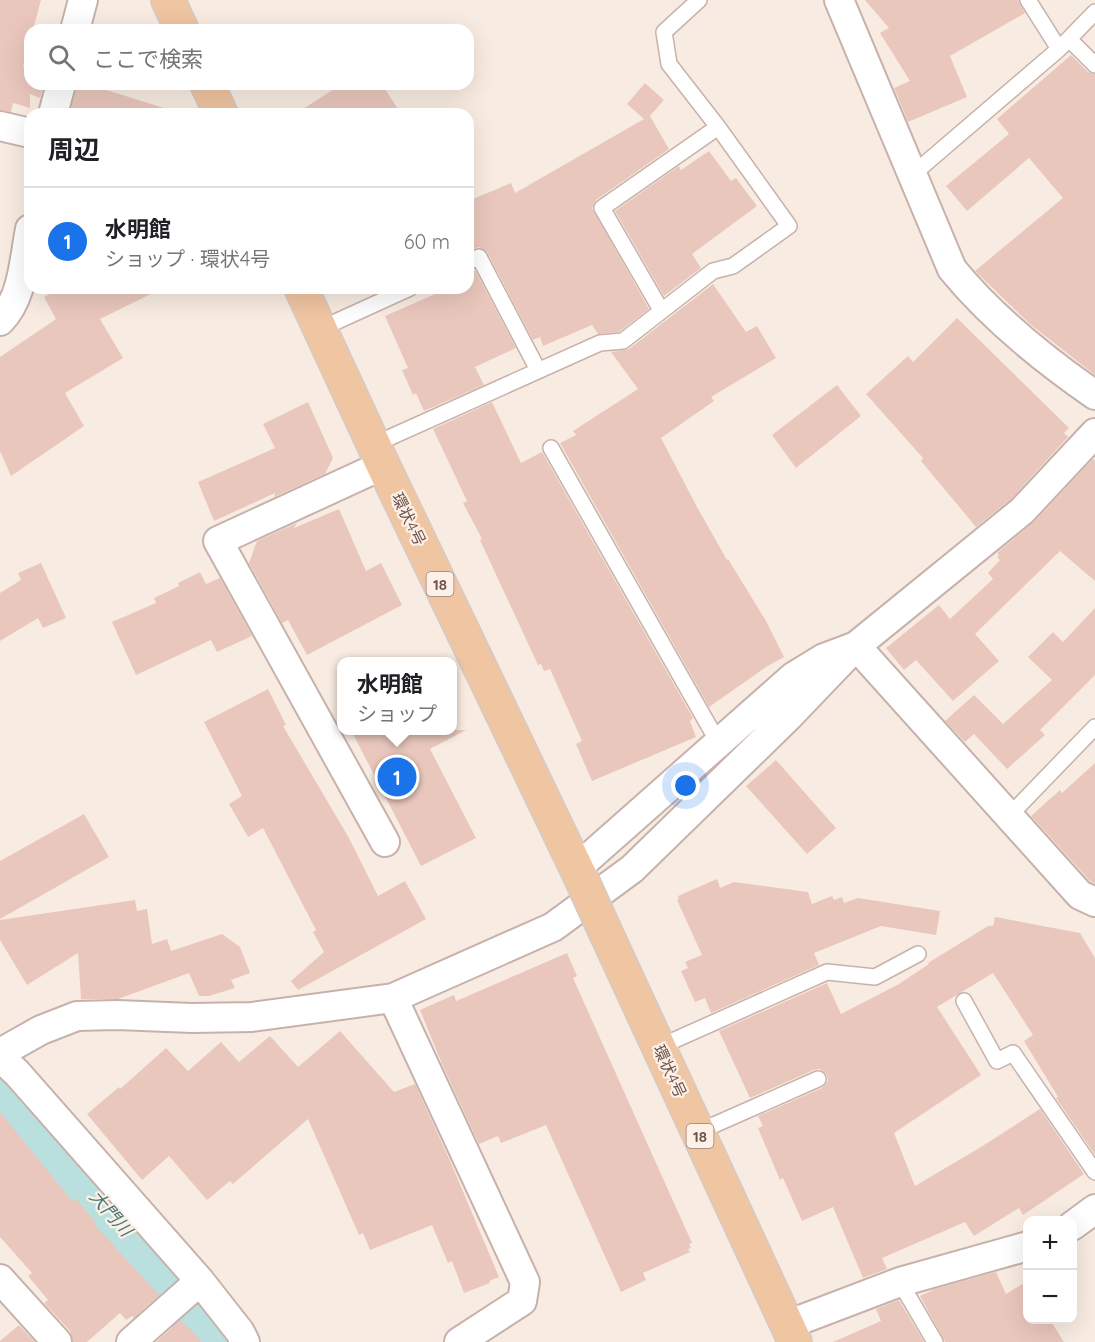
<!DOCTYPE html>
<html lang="ja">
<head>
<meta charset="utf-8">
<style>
  :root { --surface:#fff; --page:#f2f2f2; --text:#202124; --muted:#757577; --line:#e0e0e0; --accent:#1a73e8 }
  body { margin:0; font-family:Quicksand,"Noto Sans JP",sans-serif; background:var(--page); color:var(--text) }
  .controls { position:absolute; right:18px; bottom:18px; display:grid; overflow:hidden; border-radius:12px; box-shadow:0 6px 24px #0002 }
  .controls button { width:54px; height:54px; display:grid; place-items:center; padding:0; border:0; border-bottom:2px solid var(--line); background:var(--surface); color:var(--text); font:30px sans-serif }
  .you { position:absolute; left:686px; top:786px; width:21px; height:21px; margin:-15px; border:4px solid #fff; border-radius:50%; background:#1a73e8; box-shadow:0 0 0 9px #1a73e833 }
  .badge { display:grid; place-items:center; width:39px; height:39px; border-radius:50%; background:var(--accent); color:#fff; font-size:20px; font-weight:700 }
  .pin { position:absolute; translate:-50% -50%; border:3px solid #fff; box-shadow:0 2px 6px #0006 }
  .popup { position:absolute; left:337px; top:657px; width:120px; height:78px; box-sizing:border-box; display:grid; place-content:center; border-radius:12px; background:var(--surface); filter:drop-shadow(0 2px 4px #0005); font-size:20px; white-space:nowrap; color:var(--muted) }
  .popup b { font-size:22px; color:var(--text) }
  .popup::after { content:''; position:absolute; left:50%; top:100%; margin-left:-12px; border:12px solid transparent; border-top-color:var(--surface) }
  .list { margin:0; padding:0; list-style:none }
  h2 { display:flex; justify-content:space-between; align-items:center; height:78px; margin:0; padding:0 24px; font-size:26px }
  h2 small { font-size:20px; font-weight:400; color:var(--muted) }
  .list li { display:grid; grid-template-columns:39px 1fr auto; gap:18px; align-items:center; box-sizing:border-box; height:108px; padding:0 24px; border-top:2px solid var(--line) }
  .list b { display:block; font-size:22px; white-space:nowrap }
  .list p { margin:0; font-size:20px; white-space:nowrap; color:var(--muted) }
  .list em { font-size:20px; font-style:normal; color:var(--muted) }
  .icon { flex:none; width:33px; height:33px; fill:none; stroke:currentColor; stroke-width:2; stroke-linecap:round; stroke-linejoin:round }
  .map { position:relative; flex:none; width:1095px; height:1342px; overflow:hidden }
  .search { position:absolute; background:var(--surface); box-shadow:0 6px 24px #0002; left:24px; top:24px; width:450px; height:66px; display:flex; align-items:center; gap:15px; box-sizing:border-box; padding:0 21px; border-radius:18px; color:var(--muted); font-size:22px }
  .panel { position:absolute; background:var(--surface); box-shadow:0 6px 24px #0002; left:24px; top:108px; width:450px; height:186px; border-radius:18px }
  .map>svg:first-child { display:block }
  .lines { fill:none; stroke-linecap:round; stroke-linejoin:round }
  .river { stroke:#b9dfde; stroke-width:58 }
  .building { fill:#eac7bd }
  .lane-casing { stroke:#c7b2ab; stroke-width:18 }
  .street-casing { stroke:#c7b2ab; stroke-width:32 }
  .primary-casing { stroke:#d3cbc9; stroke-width:36 }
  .lane { stroke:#fff; stroke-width:15 }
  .street { stroke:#fff; stroke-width:28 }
  .primary { stroke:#f0c5a2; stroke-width:33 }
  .primary-bridge-casing { stroke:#d3cbc9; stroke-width:36; stroke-linecap:butt }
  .primary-bridge { stroke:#f0c5a2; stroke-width:33 }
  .labels { text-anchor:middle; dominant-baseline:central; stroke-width:4.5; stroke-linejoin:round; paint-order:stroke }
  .shield { fill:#fcf0e7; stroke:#98817a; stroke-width:1.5 }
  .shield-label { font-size:15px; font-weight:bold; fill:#6d524c }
  .street-label { font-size:16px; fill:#6d524c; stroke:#fcf0e7 }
  .water-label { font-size:18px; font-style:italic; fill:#467777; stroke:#fcf0e7 }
</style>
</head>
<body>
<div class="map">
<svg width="1095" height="1342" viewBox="0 0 1095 1342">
  <rect width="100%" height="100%" fill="#f8ece2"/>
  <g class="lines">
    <!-- river -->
    <path class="river" d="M0,1087L195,1309L219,1342"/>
  </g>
  <!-- building -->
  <path class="building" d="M0,0H41L33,30H30V41L23,67L30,70V84H44L40,98L30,94V108L13,103L11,112L0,110Z
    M865,0H1018L1025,13L950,56L967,97L908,122L894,88L910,81L880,33L889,28Z
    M1071,55L1088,72L1095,74V375L1030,324L975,271L1063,198L1029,158L967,211L946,186L1009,134L997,119Z
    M645,83L664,100L650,116L669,149L596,200L592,208L649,309L619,332L598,334L592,325L543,346L540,337L533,340L487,252L479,247L468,251V201L511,183L515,193L644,119L627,104Z
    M77,84H87L164,108L163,114H86L71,109Z
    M342,84H382L401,114H295Z
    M709,151L731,181L736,178L757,206L692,254L701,268L664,296L615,211L679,166L681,170Z
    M475,270L516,348L475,367L484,385L424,411L416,393L413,395L402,370L408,368L385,316L449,288H468V272Z
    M713,284L746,332L757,326L776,358L711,397L714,401L661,438L697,507L727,560L728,559L766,621L784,657L766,667L709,707L560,443L576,435L573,431L638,389L611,352L629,349Z
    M61,288H163L100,319L123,358L65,393L84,426L11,476L0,451V357L56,319L44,297Z
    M957,318L1069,428L1064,433L1068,437L1011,499L976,527L921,461L923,458L866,394L908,356L913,362Z
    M837,385L861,416L796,468L772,435Z
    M308,402L333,458L325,474L274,497L275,493L214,521L198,482L275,448L263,424Z
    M492,402L521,463L542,452L693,718L690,721L696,737L592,781L576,744L582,741L550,669L544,671L541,664L538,665L480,540L482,539L463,503L467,501L433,429Z
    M1093,459L1095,461V581L1060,551L975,634L999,661L953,701L916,660L904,670L886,648L939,605L950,619L993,579L988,573L1000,560L997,557L999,555L997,553L1034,522Z
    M339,509L366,571L381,563L402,605L307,655L288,620L282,623L249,563L257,541L297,523L294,528Z
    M41,563L66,618L43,628L38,618L0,641V593L21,580L18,573Z
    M200,572L206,584L220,578L252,636L217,652L211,640L136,675L112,622L156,603L154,598L179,586L178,583Z
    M1095,608V675L1040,730L1045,735L1007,769L974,734L965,742L945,721L974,695L1003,724L1052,680L1028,657L1053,632L1063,642Z
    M268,689L286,725L283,726L349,838L378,896L405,881L426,919L298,990L291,981L324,952L313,932L316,930L263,828L248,837L229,804L242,796L204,722Z
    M351,730H466L430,749L476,838L421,866Z
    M776,760L836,828L807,854L746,786Z
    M1095,763V884L1090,881L1031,816L1060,790L1062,793Z
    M84,814L109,857L0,919V861Z
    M717,879L720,888L734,882L808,892L812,904L832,896L834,900L842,897L844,903L858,898L940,911L936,935L881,926L814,953L819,965L711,1013L705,998L695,1002L681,971L688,968L685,962L702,955L677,900L679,899L678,896Z
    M135,900L137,911L147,909L152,944L167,939L171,951L222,934L240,947L250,973L231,980L235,988L209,996H199L189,973L118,999H81L78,953L27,985L0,940V920Z
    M995,917L1080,933L1095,958V1155L1056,1098L1058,1097L1024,1041L1033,1035L993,973L937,1007L981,1075L894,1133L915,1186L981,1147L1040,1109L1084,1174L1023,1215L1019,1208L974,1236L965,1222L882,1258L887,1269L863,1278L833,1207L802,1221L783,1178L780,1180L758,1128L763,1126L758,1116L822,1088L828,1081L827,1075L820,1069L814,1070L750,1098L719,1031L827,983L841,1014L899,984L929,964L928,963L988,926H993Z
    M567,953L577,976L573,978L692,1243L689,1244L691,1248L688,1249L690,1252L643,1273L646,1280L621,1292L546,1125L501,1143L498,1136L479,1144L442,1064L420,1010L454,995L456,1001Z
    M340,1031L394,1092L415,1084L451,1163L499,1277L489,1281L490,1283L464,1293L452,1261L448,1263L432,1225L370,1250L363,1233L359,1235L308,1119L233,1184L230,1181L207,1200L169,1156L142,1180L87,1114L119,1087L120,1089L166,1048L188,1071L221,1042L239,1062L270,1036L298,1067Z
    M0,1112L72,1201L75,1198L96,1222L94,1224L159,1295L134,1318L132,1316L126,1320L120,1313L87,1342H73L70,1331L44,1303L48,1300L28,1276L32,1273L0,1237Z
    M996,1272L1006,1294L1026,1282L1028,1320H1050L1064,1342H945L920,1296L935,1289Z
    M899,1300L924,1342H833L881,1321L876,1309Z
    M181,1320L202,1342H156Z
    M19,1325L35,1342H0V1341Z"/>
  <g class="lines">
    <!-- lane casing -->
    <g class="lane-casing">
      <path id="lane" d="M1028,0L1059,49
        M1069,39L1095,65
        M912,175L1059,49L1095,12
        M468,262L479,257L538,370
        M661,310L602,208L718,127
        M320,329L410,288
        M373,445L600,343L623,341L713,271L733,266L789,226L718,127L669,64L664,32L699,0
        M551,448L718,742
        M1009,816L1095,727
        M964,1001L997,1061L1013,1053L1095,1172
        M659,1047L827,972L875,977L918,954
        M698,1132L818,1079
        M900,1282L935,1342"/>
    </g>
    <!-- street casing -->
    <g class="street-casing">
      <path id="street" d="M839,0L952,269C992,318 1043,359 1095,395
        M75,30L83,0
        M53,114L61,84
        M0,126L30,133
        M0,321C23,298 24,260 30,229
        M383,465L218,541L385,842
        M577,868L793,677L824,658L856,646L1022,511L1095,433
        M393,998L525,1282L522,1301L459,1342
        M0,1053L41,1030L77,1016L117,1015L192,1018L252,1017L393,998L553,927L632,869L788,717L856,646L1080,895L1095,902
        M0,1057L17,1073L200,1281L240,1332L245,1342
        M1072,1226L1095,1209
        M0,1279L57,1342
        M787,1325L900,1282L1028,1246
        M131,1342L200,1281"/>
    </g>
    <!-- primary casing -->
    <g class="primary-casing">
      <path id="primary" d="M168,0L182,30
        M207,84L221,114
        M301,288L383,465L581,878
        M605,931L795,1342"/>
    </g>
    <!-- lane -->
    <use href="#lane" class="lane"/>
    <!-- street -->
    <use href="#street" class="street"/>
    <!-- primary -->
    <use href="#primary" class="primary"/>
    <!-- primary-bridge casing -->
    <g class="primary-bridge-casing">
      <path id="primary-bridge" d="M581,878L605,931"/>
    </g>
    <!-- primary-bridge -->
    <use href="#primary-bridge" class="primary-bridge"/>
  </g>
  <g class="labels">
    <!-- shield labels -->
    <g class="shield">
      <rect x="426.5" y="572" width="27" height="24" rx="4.5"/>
      <rect x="686.5" y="1124" width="27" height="24" rx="4.5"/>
    </g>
    <g class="shield-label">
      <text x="440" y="584">18</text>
      <text x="700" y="1136">18</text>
    </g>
    <!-- street labels -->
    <g class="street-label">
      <text transform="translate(409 519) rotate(64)">環状4号</text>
      <text transform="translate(670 1071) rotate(65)">環状4号</text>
    </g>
    <!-- water labels -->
    <g class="water-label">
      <text transform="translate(111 1213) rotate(49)">大門川</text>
    </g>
  </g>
</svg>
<div class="controls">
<button>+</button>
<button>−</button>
</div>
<div class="you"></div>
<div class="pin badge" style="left:397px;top:777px">1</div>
<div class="popup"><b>水明館</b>ショップ</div>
<div class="search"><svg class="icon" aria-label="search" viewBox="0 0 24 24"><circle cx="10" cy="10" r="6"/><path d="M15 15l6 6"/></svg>ここで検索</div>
<section class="panel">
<h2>周辺<small></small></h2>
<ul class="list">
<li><span class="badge">1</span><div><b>水明館</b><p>ショップ · 環状4号</p></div><em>60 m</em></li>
</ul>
</section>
</div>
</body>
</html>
